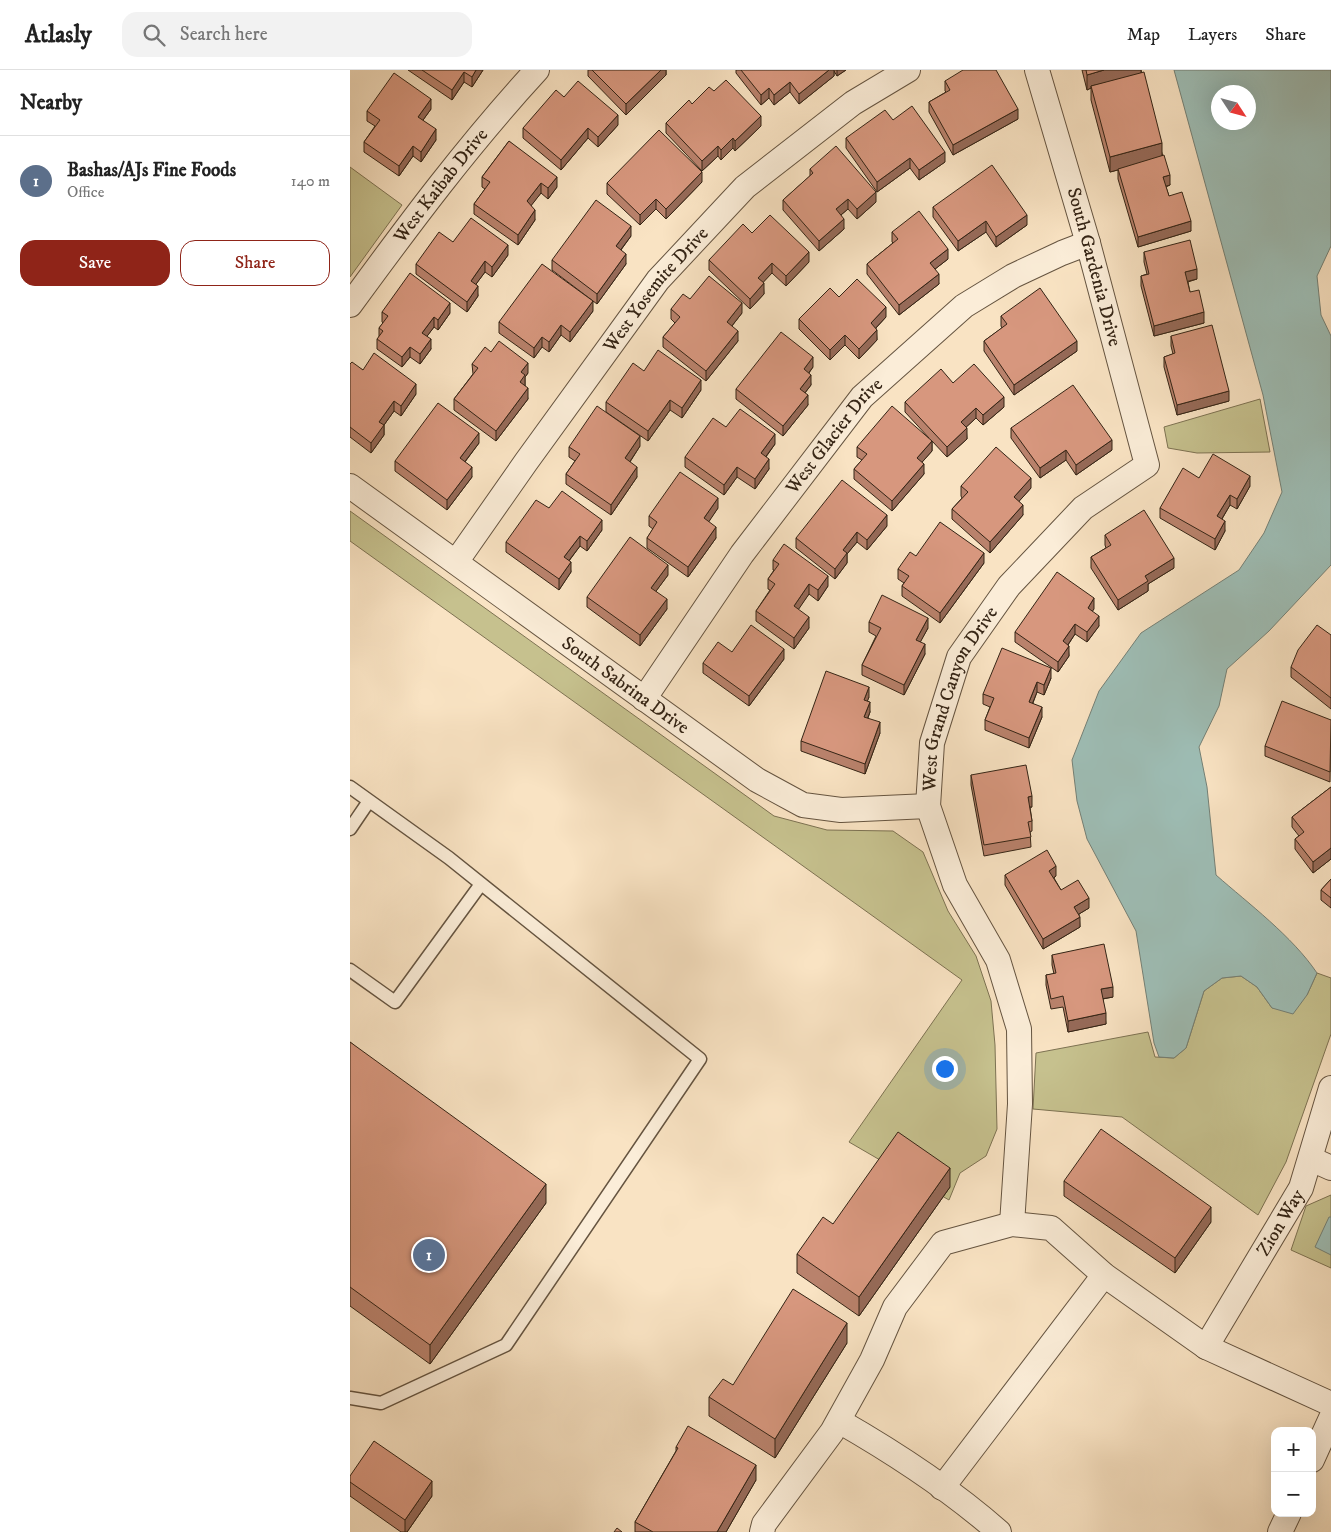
<!DOCTYPE html>
<html lang="en">
<head>
<meta charset="utf-8">
<style>
  :root { --surface:#fff; --page:#f2f2f2; --text:#222; --muted:#767676; --line:#e0e0e0; --accent:#8f2418 }
  body { margin:0; font-family:"IM FELL DW Pica",serif; background:var(--page); color:var(--text) }
  .controls { position:absolute; right:15px; bottom:15px; display:grid; overflow:hidden; border-radius:10px; box-shadow:0 5px 20px #0002 }
  .controls button { width:45px; height:45px; display:grid; place-items:center; padding:0; border:0; border-bottom:1px solid var(--line); background:var(--surface); color:var(--text); font:25px sans-serif }
  .compass { position:absolute; left:861px; top:15px; width:45px; height:45px; border-radius:50%; background:var(--surface); box-shadow:0 5px 20px #0002; rotate:126deg }
  .you { position:absolute; left:594px; top:998px; width:18px; height:18px; margin:-12px; border:4px solid #fff; border-radius:50%; background:#1a73e8; box-shadow:0 0 0 8px #1a73e833 }
  .badge { display:grid; place-items:center; width:32px; height:32px; border-radius:50%; background:var(--accent); color:#fff; font-size:16px; font-weight:700 }
  .pin { position:absolute; translate:-50% -50%; border:2px solid #fff; box-shadow:0 1px 5px #0006 }
  .list { margin:0; padding:0; list-style:none }
  h2 { display:flex; justify-content:space-between; align-items:center; height:65px; margin:0; padding:0 20px; font-size:21px }
  h2 small { font-size:16px; font-weight:400; color:var(--muted) }
  .list li { display:grid; grid-template-columns:32px 1fr auto; gap:15px; align-items:center; box-sizing:border-box; height:90px; padding:0 20px; border-top:1px solid var(--line) }
  .list b { display:block; font-size:19px; white-space:nowrap }
  .list p { margin:0; font-size:16px; white-space:nowrap; color:var(--muted) }
  .list em { font-size:16px; font-style:normal; color:var(--muted) }
  .actions { display:flex; gap:10px; padding:15px 20px }
  .actions a { flex:1; padding:11px 0; border:1px solid var(--accent); border-radius:15px; text-align:center; font-size:18px; color:var(--accent) }
  .actions .main { background:var(--accent); color:#fff }
  .icon { flex:none; width:28px; height:28px; fill:none; stroke:currentColor; stroke-width:2; stroke-linecap:round; stroke-linejoin:round }
  .map { position:relative; flex:none; width:981px; height:1462px; overflow:hidden }
  header { display:flex; align-items:center; gap:30px; box-sizing:border-box; height:70px; padding:0 25px; background:var(--surface); border-bottom:1px solid var(--line) }
  header strong { font-size:24px }
  nav { display:flex; gap:28px; margin-inline-start:auto; font-size:18px }
  .search { width:350px; height:45px; background:var(--page); display:flex; align-items:center; gap:12px; box-sizing:border-box; padding:0 18px; border-radius:15px; color:var(--muted); font-size:19px }
  main { display:flex }
  aside { flex:1; background:var(--surface) }
  .map>svg:first-child { display:block }
  .green { fill:#c6c18e; stroke:#7d7252 }
  .water { fill:#9ebeb6; stroke:#748076; fill-rule:evenodd }
  .lines { fill:none; stroke-linecap:round; stroke-linejoin:round }
  .service-casing { stroke:#655440; stroke-width:15 }
  .minor-casing { stroke:#655440; stroke-width:26 }
  .service { stroke:#fbedd8; stroke-width:12 }
  .minor { stroke:#fbedd8; stroke-width:24 }
  .wall { fill:#b9826c; stroke:#342415 }
  .shaded-wall { fill:#966a58; stroke:#342415 }
  .building { fill:#d7977e; stroke:#342415 }
  .labels { text-anchor:middle; dominant-baseline:central; stroke-width:4; stroke-linejoin:round; paint-order:stroke }
  .street-label { font-size:19px; fill:#342415; stroke:#fbedd8 }
</style>
</head>
<body>
<header>
<strong>Atlasly</strong>
<div class="search"><svg class="icon" aria-label="search" viewBox="0 0 24 24"><circle cx="10" cy="10" r="6"/><path d="M15 15l6 6"/></svg>Search here</div>
<nav><a>Map</a><a>Layers</a><a>Share</a></nav>
</header>
<main>
<aside>
<h2>Nearby<small></small></h2>
<ul class="list">
<li><span class="badge" style="background:#5c6f8a">1</span><div><b>Bashas/AJs Fine Foods</b><p>Office</p></div><em>140 m</em></li>
</ul>
<div class="actions"><a class="main">Save</a><a>Share</a></div>
</aside>
<div class="map">
<svg width="981" height="1462" viewBox="0 0 981 1462">
  <rect width="100%" height="100%" fill="#f9e3c3"/>
  <filter id="stains"><feTurbulence type="fractalNoise" baseFrequency=".004" numOctaves="4"/><feColorMatrix values="0 0 0 0 .2 0 0 0 0 .09 0 0 0 0 .02 0 0 0 .5 -.17"/></filter>
  <radialGradient id="worn" r=".72"><stop offset=".6" stop-color="#630" stop-opacity="0"/><stop offset="1" stop-color="#630" stop-opacity=".3"/></radialGradient>
  <!-- green -->
  <path class="green" d="M0,97L52,135L0,207Z
    M910,329L920,382L847,383L818,378L814,357Z
    M0,441L424,746L477,760L543,761L573,782L598,841L626,886L641,931L645,975L647,1059L636,1086L610,1103L599,1130L499,1072L612,910L0,471Z
    M967,903L981,908V964L936,1092L908,1145L772,1047L683,1039L686,983L798,962L805,987L824,988L836,978L854,921L872,908L891,906L907,917L922,938L957,925Z
    M981,1125V1198L941,1180L956,1136Z"/>
  <!-- water -->
  <path class="water" d="M824,0H981V176L967,206L971,245L981,266V495L919,561L877,599L869,636L849,677L857,717L866,805C899,834 942,866 967,903L957,925L943,944L922,938L907,917L891,906L872,908L854,921L836,978L824,988L809,987L804,973L786,861L737,769L727,731L722,690L749,621L791,563L889,500L914,463L932,422L913,325ZM868,22H898V52H868Z
    M979,1147H981V1185L965,1177Z"/>
  <g class="lines">
    <!-- service casing -->
    <g class="service-casing">
      <path id="service" d="M0,717L99,788L350,989L156,1275L31,1333L0,1328
        M0,759L19,731
        M0,900L45,932L131,814"/>
    </g>
    <!-- minor casing -->
    <g class="minor-casing">
      <g id="minor">
        <path id="s1" d="M0,235C60,153 118,75 187,0"/>
        <path id="s2" d="M0,416L407,710L453,735L491,740L578,736"/>
        <path id="s3" d="M106,492L176,392L308,210L395,117L503,33L558,0"/>
        <path id="s4" d="M294,629L392,484L512,327L614,236L663,206L712,183L738,173"/>
        <path d="M961,1089L981,1098"/>
        <path id="s5" d="M662,1154L670,1034L669,959L648,890L605,815L578,736L582,673L609,587L659,516L733,438L797,395L738,173L687,0"/>
        <path id="s6" d="M856,1277L951,1118L981,1018"/>
        <path d="M489,1351C545,1383 600,1419 649,1462"/>
        <path d="M962,1390L981,1348"/>
        <path d="M592,1418L754,1205"/>
        <path d="M412,1462L414,1454L482,1362L522,1290L545,1237L593,1173L662,1154L701,1158L754,1205L856,1277L981,1334"/>
        <path d="M930,1462L939,1443"/>
      </g>
    </g>
    <!-- service -->
    <use href="#service" class="service"/>
    <!-- minor -->
    <use href="#minor" class="minor"/>
  </g>
  <!-- wall -->
  <path class="wall" d="M58,0H133L122,17L114,12L102,30Z
    M238,0H316V5L276,45L238,6Z
    M386,0H496L487,6L484,1V6L449,34L440,22L424,35L419,28L411,35L386,3Z
    M732,0H791L820,115L816,117L819,126L841,161L788,177L768,109V100L760,102L741,30V18L737,20Z
    M595,11L668,49L603,85L579,42V32L596,22L595,21Z
    M364,21L411,56L385,81L383,78L371,90L368,86L352,101L316,63V53L342,34Z
    M214,27L268,55L248,77L238,68L211,100L173,68V58Z
    M81,39L73,50L86,70L71,92L63,86L49,106L14,82V72L25,56L17,51V41Z
    M543,50L595,92L569,110L560,98L527,122L496,78V68Z
    M159,71L207,117L198,129L191,123L181,135L185,150L168,175L124,144V134L135,119L132,117V107Z
    M460,99L526,132L507,149L498,139L491,145L494,159L469,181L433,140V130L460,106Z
    M352,112L316,149L306,139L290,155L257,124V113Z
    M583,137L677,155L646,177L636,162L608,181L583,147Z
    M542,162L598,189L585,199L589,214L549,245L517,204V194L543,173L542,172Z
    M402,163L459,192L436,216L422,203L413,212L414,224L400,239L359,200V190Z
    M281,166L271,180L276,194L247,234L202,200V190Z
    M103,172L158,185L142,207L135,202L126,214L128,226L117,242L66,204V194Z
    M794,182L847,209L838,212L840,222L854,253L804,266L791,216V206L797,204L794,192Z
    M489,227L536,247L526,258L527,270L509,289L495,275L480,290L449,259V249Z
    M321,239L392,243L382,256L388,271L356,311L313,277V267L325,253L321,249Z
    M243,241L220,272L211,265L199,282L192,277L184,288L149,263V252Z
    M32,242L100,243L88,260L84,257L77,266L81,279L70,294L60,287L52,297L27,279V269L29,267V258L33,253L32,252Z
    M651,246L727,281L664,325L634,281V271L652,258L651,256Z
    M821,266L879,331L827,345L814,297V287L823,284L821,276Z
    M141,282L178,303L175,307V316L178,329L146,371L104,340V329L123,304L122,294Z
    M0,294L66,324L51,346L44,341L34,355V365L21,383L0,367Z
    M463,297L459,303L461,315L455,323L458,335L433,366L386,329V319Z
    M294,301L351,320L332,348L320,340L298,371L256,342V332Z
    M603,313L654,337L633,355L626,348L616,357L617,369L597,387L582,371V381L572,392L574,404L542,441L504,409V399L512,390L507,387V377L579,368L555,342V332Z
    M376,357L425,374L416,387L419,399L405,419L387,407L374,425L335,397V387Z
    M661,358L762,380L726,405L716,390L690,408L661,368Z
    M129,373L115,392L122,407L97,440L45,401V391Z
    M290,376L280,392L287,407L261,445L216,414V404L225,391L219,387V377Z
    M849,408L900,416L887,439L880,435L872,449L875,461L865,480L810,448V438Z
    M611,416L681,418L669,431L673,445L640,483L602,449V439L612,428L611,426Z
    M199,438L252,460L237,481L230,476L219,491L221,502L209,520L156,482V472Z
    M368,438L358,452L366,468L338,507L297,478V468L303,459L299,456V446Z
    M537,456L517,480L507,472L497,484V493L485,509L446,478V468Z
    M755,465L824,498L798,514V521L768,540L741,498V487L756,478L755,475Z
    M566,486L634,493L590,553L552,526V516L554,513L548,509V499Z
    M423,490L478,516L468,531L459,524L448,539L459,558L444,579L406,551V541L420,520L418,519V509L424,500H423Z
    M318,505L306,521L317,539L290,576L237,537V527Z
    M744,539L742,541L749,556L737,572L725,564L718,575L719,586L708,602L665,572V562Z
    M519,552L578,558L570,572L575,584L554,625L512,605V595L526,566L519,562Z
    M981,565V639L941,607V597Z
    M382,582L434,589L399,636L353,603V593Z
    M701,608L694,625L687,622L683,633L692,647L679,678L635,660V650L640,637L633,634V624Z
    M519,627L517,631L520,642L518,648L530,663L515,704L451,681V671Z
    M981,650L980,712L915,686V676Z
    M621,705L682,737H680L682,751V761L680,762L681,777L634,786L621,715Z
    M981,717V789L963,803L945,779V769L949,766L942,757V747Z
    M655,805L706,806L704,808L711,820L739,838L729,844L730,857L693,879L655,815Z
    M981,809V838L971,830V820Z
    M702,885L763,927L753,929L756,954L718,962L713,937L701,939L696,915V905L704,904L702,895Z
    M0,972L196,1133L80,1294L0,1236Z
    M714,1111L861,1152L825,1203L714,1126Z
    M600,1117L509,1246L447,1203V1184L483,1154Z
    M497,1273L425,1388L359,1346V1327L383,1315Z
    M326,1377L406,1410L376,1462H285V1452L326,1381Z
    M0,1406L82,1426L57,1462H51L0,1426Z"/>
  <!-- shaded-wall -->
  <path class="shaded-wall" d="M126,0H133L122,17V7Z
    M311,0H316V5L276,45V34Z
    M479,0H484V6L449,34V24Z
    M487,0H496L487,6Z
    M754,0H791V5L741,16V18L737,20V5Z
    M114,2V12L102,30V20Z
    M440,12V22L424,35V25Z
    M419,18V28L411,35V25Z
    M81,29V39L68,57V47Z
    M668,39V49L603,85V75Z
    M268,45V55L248,77V67Z
    M411,46V56L385,81V71Z
    M238,58V68L211,100V90Z
    M86,59V70L71,92V82Z
    M383,68V78L371,90V80Z
    M812,73V88L760,102V87Z
    M63,76V86L49,106V96Z
    M368,76V86L352,101V91Z
    M595,82V92L569,110V100Z
    M560,88V98L527,122V112Z
    M352,102V112L316,149V139Z
    M820,105V115L813,117V107Z
    M207,107V117L198,129V118Z
    M191,113V123L177,141V131Z
    M526,122V132L507,149V139Z
    M306,129V139L290,155V145Z
    M498,129V139L486,149V139Z
    M185,140V150L168,175V165Z
    M677,145V155L646,177V167Z
    M494,149V159L469,181V171Z
    M636,151V162L608,181V171Z
    M841,151V161L788,177V167Z
    M281,156V166L266,186V176Z
    M158,175V185L142,207V197Z
    M598,179V189L580,203V193Z
    M459,182V192L436,216V206Z
    M276,184V194L247,234V224Z
    M135,191V202L121,221V211Z
    M422,193V203L408,218V208Z
    M847,199V209L835,212V202Z
    M589,204V214L549,245V235Z
    M414,213V224L400,239V229Z
    M128,216V226L117,242V232Z
    M243,231V241L220,272V262Z
    M100,233V243L88,260V250Z
    M392,233V243L377,262V252Z
    M536,237V247L521,263V253Z
    M854,242V253L804,266V256Z
    M84,247V257L72,273V263Z
    M211,255V265L199,282V272Z
    M527,260V270L509,289V279Z
    M388,261V271L356,311V301Z
    M495,265V275L480,290V280Z
    M192,267V277L184,288V278Z
    M81,269V279L70,294V284Z
    M727,271V281L664,325V315Z
    M60,277V287L52,297V287Z
    M463,287V297L454,309V299Z
    M178,293V303L175,307V316L170,323L171,302Z
    M461,305V315L450,329V319Z
    M351,310V320L332,348V338Z
    M66,314V324L51,346V336Z
    M178,318V329L146,371V361Z
    M879,321V331L827,345V335Z
    M458,325V335L433,366V356Z
    M654,327V337L633,355V345Z
    M320,330V340L298,371V361Z
    M44,331V341L34,355V365L21,383V373L29,352Z
    M626,338V348L611,362V352Z
    M617,358V369L597,387V377Z
    M129,363V373L110,398V388Z
    M425,364V374L411,393V383Z
    M290,366V376L275,399V388Z
    M762,370V380L726,405V395Z
    M582,371V381L567,398V388Z
    M716,380V390L690,408V398Z
    M419,389V399L405,419V409Z
    M574,394V404L542,441V431Z
    M122,397V407L97,440V430Z
    M287,397V407L261,445V435Z
    M387,397V407L374,425V415Z
    M900,406V416L887,439V429Z
    M681,408V418L664,437V427Z
    M880,425V435L867,457V446Z
    M368,428V438L354,459V448Z
    M673,435V445L640,483V472Z
    M537,445V456L517,480V470Z
    M252,450V460L237,481V471Z
    M875,451V461L865,480V469Z
    M366,457V468L338,507V497Z
    M507,462V472L497,484V493L485,509V499L493,480Z
    M230,466V476L214,497V487Z
    M634,483V493L590,553V543Z
    M824,488V498L798,514V521L768,540V530L795,506Z
    M221,492V502L209,520V509Z
    M318,495V505L301,528V518Z
    M478,506V516L468,531V520Z
    M459,514V524L444,546V536Z
    M744,528V539L738,548V538Z
    M317,529V539L290,576V565Z
    M749,546V556L737,572V562Z
    M459,547V558L444,579V568Z
    M578,548V558L566,580V570Z
    M725,554V564L713,582V571Z
    M575,574V584L554,625V615Z
    M719,576V586L708,602V592Z
    M434,579V589L399,636V626Z
    M701,598V608L694,625V615Z
    M687,612V622L679,642V632Z
    M519,617V627L514,640V630Z
    M520,632V642L514,657V647Z
    M692,637V647L679,678V668Z
    M530,652V663L515,704V694Z
    M682,726V737H678V727Z
    M981,778V789L963,803V792Z
    M706,796V806L699,811V801Z
    M739,828V838L724,847V837Z
    M730,847V857L693,879V869Z
    M763,917V927L751,929V919Z
    M756,943V954L718,962V951Z
    M600,1098V1117L509,1246V1227Z
    M196,1114V1133L80,1294V1275Z
    M861,1137V1152L825,1203V1188Z
    M497,1253V1273L425,1388V1369Z
    M406,1395V1410L376,1462H367Z
    M82,1411V1426L57,1462H55V1450Z"/>
  <!-- building -->
  <path class="building" d="M72,0H126L122,7L114,2L102,20Z
    M242,0H311L276,34Z
    M391,0H479L449,24L440,12L424,25L419,18L411,25Z
    M613,0H646L668,39L603,75L579,32L600,20L595,11Z
    M736,0H754L737,5Z
    M794,2L812,73L760,87L741,16Z
    M44,3L81,29L68,47L86,59L71,82L63,76L49,96L14,72L30,50L17,41Z
    M376,10L411,46L385,71L383,68L371,80L368,76L352,91L316,53L339,30L342,34L359,17L364,21Z
    M228,11L268,45L248,67L238,58L211,90L173,58L206,20L214,27Z
    M562,36L595,82L569,100L560,88L527,112L496,68L535,40L543,50Z
    M309,60L352,102L316,139L306,129L290,145L257,113Z
    M159,71L207,107L198,118L191,113L177,131L185,140L168,165L124,134L140,112L132,107Z
    M486,76L526,122L507,139L498,129L486,139L494,149L469,171L433,130L463,103L460,99Z
    M814,85L820,105L813,107L819,126L832,122L841,151L788,167L768,99Z
    M642,95L677,145L646,167L636,151L608,171L583,137Z
    M246,130L281,156L266,176L276,184L247,224L202,190Z
    M569,141L598,179L580,193L589,204L549,235L517,194L548,169L542,162Z
    M420,145L459,182L436,206L422,193L408,208L414,213L400,229L359,190L393,154L402,163Z
    M121,148L158,175L142,197L135,191L121,211L128,216L117,232L66,194L89,162L103,172Z
    M840,170L847,199L835,202L840,222L849,220L854,242L804,256L791,206L799,204L794,182Z
    M192,194L243,231L220,262L211,255L199,272L192,267L184,278L149,252Z
    M60,203L100,233L88,250L84,247L72,263L81,269L70,284L60,277L52,287L27,269L33,261L29,258L38,246L32,242Z
    M359,206L392,233L377,252L388,261L356,301L313,267L330,247L321,239L333,224L340,229Z
    M507,209L536,237L521,253L527,260L509,279L495,265L480,280L449,249L480,218L489,227Z
    M690,218L727,271L664,315L634,271L657,254L651,246Z
    M862,255L879,321L827,335L814,287L825,283L821,266Z
    M431,262L463,287L454,299L461,305L450,319L458,325L433,356L386,319Z
    M149,271L178,293L171,302L175,305L170,312L178,318L146,361L104,329L128,298L122,294L135,277L141,282Z
    M308,280L351,310L332,338L320,330L298,361L256,332L283,293L294,301Z
    M24,283L66,314L51,336L44,331L29,352L34,355L21,373L0,357V294L2,292L13,300Z
    M624,294L654,327L633,345L626,338L611,352L617,358L597,377L555,332L591,299L603,313Z
    M723,315L762,370L726,395L716,380L690,398L661,358Z
    M88,333L129,363L110,388L122,397L97,430L45,391Z
    M247,336L290,366L275,388L287,397L261,435L216,404L230,384L219,377Z
    M542,336L582,371L567,388L574,394L542,431L504,399L517,384L507,377Z
    M390,339L425,364L411,383L419,389L405,409L387,397L374,415L335,387L363,348L376,357Z
    M646,377L681,408L664,427L673,435L640,472L602,439L618,422L611,416Z
    M863,384L900,406L887,429L880,425L867,446L875,451L865,469L810,438L833,398L849,408Z
    M330,402L368,428L354,448L366,457L338,497L297,468L307,452L299,446Z
    M492,410L537,445L517,470L507,462L493,480L497,483L485,499L446,468Z
    M212,421L252,450L237,471L230,466L214,487L221,492L209,509L156,472L186,430L199,438Z
    M794,440L824,488L795,506L798,511L768,530L741,487L761,475L755,465Z
    M590,452L634,483L590,543L552,516L559,506L548,499L560,482L566,486Z
    M280,467L318,495L301,518L317,529L290,565L237,527Z
    M434,474L478,506L468,520L459,514L444,536L459,547L444,568L406,541L425,514L418,509L429,494L423,490Z
    M707,502L744,528L738,538L749,546L737,562L725,554L713,571L719,576L708,592L665,562Z
    M532,525L578,548L566,570L575,574L554,615L512,595L531,558L519,552Z
    M401,555L434,579L399,626L353,593L368,572L382,582Z
    M967,555L981,565V628L941,597L948,580Z
    M652,578L701,598L694,615L687,612L679,632L692,637L679,668L635,650L644,628L633,624Z
    M476,601L519,617L514,630L520,632L514,647L530,652L515,694L451,671Z
    M932,631L981,650L980,702L915,676Z
    M676,695L682,726L678,727L682,751L678,752L681,767L634,775L621,705Z
    M981,717V778L963,792L945,769L954,762L942,747Z
    M697,780L706,796L699,801L711,820L728,810L739,828L724,837L730,847L693,869L655,805Z
    M981,809V828L971,820Z
    M754,874L763,917L751,919L756,943L718,951L713,926L701,929L696,905L706,903L702,885Z
    M0,972L196,1114L80,1275L0,1217Z
    M751,1059L861,1137L825,1188L714,1111Z
    M548,1062L600,1098L509,1227L447,1184L473,1147L483,1154Z
    M443,1219L497,1253L425,1369L359,1327L373,1309L383,1315Z
    M338,1356L406,1395L367,1462H303L285,1452L328,1378L326,1377Z
    M24,1371L82,1411L55,1450L0,1412V1406Z
    M267,1458L272,1462H264Z"/>
  <g class="labels">
    <!-- street labels -->
    <g class="street-label">
      <text stroke="none"><textPath href="#s1" startOffset="150">West Kaibab Drive</textPath></text>
      <text transform="translate(744 197) rotate(75)">South Gardenia Drive</text>
      <text stroke="none"><textPath href="#s3" startOffset="338">West Yosemite Drive</textPath></text>
      <text stroke="none"><textPath href="#s4" startOffset="325">West Glacier Drive</textPath></text>
      <text stroke="none"><textPath href="#s2" startOffset="340">South Sabrina Drive</textPath></text>
      <text stroke="none"><textPath href="#s5" startOffset="551">West Grand Canyon Drive</textPath></text>
      <text stroke="none"><textPath href="#s6" startOffset="145">Zion Way</textPath></text>
    </g>
  </g>
  <rect width="100%" height="100%" filter="url(#stains)"/>
  <rect width="100%" height="100%" fill="url(#worn)"/>
</svg>
<div class="controls">
<button>+</button>
<button>−</button>
</div>
<svg class="compass" viewBox="-18 -18 36 36"><path d="M0-13l5 13h-10z" fill="#e53935"/><path d="M0 13l5-13h-10z" fill="#767676"/></svg>
<div class="you"></div>
<div class="pin badge" style="left:79px;top:1185px;background:#5c6f8a">1</div>
</div>
</main>
</body>
</html>
